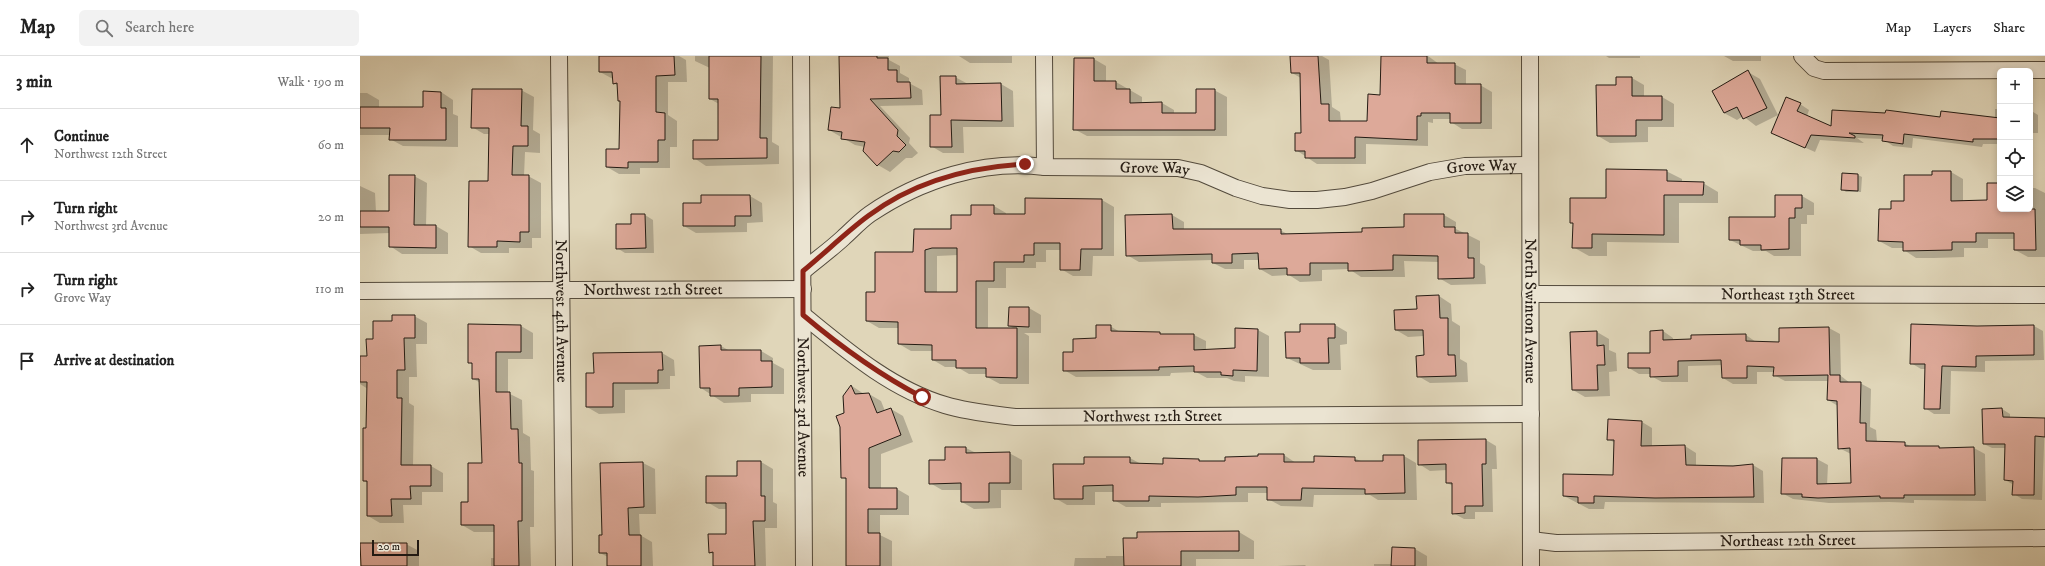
<!DOCTYPE html>
<html lang="en">
<head>
<meta charset="utf-8">
<style>
  :root { --surface:#fff; --page:#f2f2f2; --text:#222; --muted:#767676; --line:#e0e0e0 }
  body { margin:0; font-family:"IM FELL DW Pica",serif; background:var(--page); color:var(--text) }
  .controls { position:absolute; right:12px; top:12px; display:grid; overflow:hidden; border-radius:6px; box-shadow:0 2px 6px #0003 }
  .controls button { width:36px; height:36px; display:grid; place-items:center; padding:0; border:0; border-bottom:1px solid var(--line); background:var(--surface); color:var(--text); font:20px sans-serif }
  .scale { position:absolute; left:12px; bottom:10px; width:47px; box-sizing:border-box; padding-left:4px; border:2px solid #241b13; border-top:0; font-size:11px; line-height:14px; white-space:nowrap; color:#241b13; -webkit-text-stroke:3px #ebe4d2; paint-order:stroke }
  .stop { position:absolute; width:12px; height:12px; margin:-9px; border:3px solid #8f2418; border-radius:50%; background:#fff }
  .stop.end { background:#8f2418; border-color:#fff; box-shadow:0 1px 4px #0008 }
  .list { margin:0; padding:0; list-style:none }
  h2 { display:flex; justify-content:space-between; align-items:center; height:52px; margin:0; padding:0 16px; font-size:17px }
  h2 small { font-size:13px; font-weight:400; color:var(--muted) }
  .list li { display:grid; grid-template-columns:26px 1fr auto; gap:12px; align-items:center; box-sizing:border-box; height:72px; padding:0 16px; border-top:1px solid var(--line) }
  .list b { display:block; font-size:15px; white-space:nowrap }
  .list p { margin:0; font-size:13px; white-space:nowrap; color:var(--muted) }
  .list em { font-size:13px; font-style:normal; color:var(--muted) }
  .icon { flex:none; width:22px; height:22px; fill:none; stroke:currentColor; stroke-width:2; stroke-linecap:round; stroke-linejoin:round }
  .map { position:relative; flex:none; width:1685px; height:510px; overflow:hidden }
  header { display:flex; align-items:center; gap:24px; box-sizing:border-box; height:56px; padding:0 20px; background:var(--surface); border-bottom:1px solid var(--line) }
  header strong { font-size:19px }
  nav { display:flex; gap:22px; margin-inline-start:auto; font-size:14px }
  .search { width:280px; height:36px; background:var(--page); display:flex; align-items:center; gap:10px; box-sizing:border-box; padding:0 14px; border-radius:6px; color:var(--muted); font-size:15px }
  main { display:flex }
  aside { flex:1; background:var(--surface) }
  .map>svg:first-child { display:block }
  .shadow { fill:#0003; fill-rule:evenodd }
  .building { fill:#dda999; stroke:#241b13; fill-rule:evenodd }
  .lines { fill:none; stroke-linecap:round; stroke-linejoin:round }
  .minor-casing { stroke:#534a3c; stroke-width:18 }
  .minor { stroke:#ebe4d2; stroke-width:16 }
  .route { stroke:#8f2418; stroke-width:5 }
  .labels { text-anchor:middle; dominant-baseline:central; stroke-width:3; stroke-linejoin:round; paint-order:stroke }
  .street-label { font-size:16px; fill:#241b13; stroke:#ebe4d2 }
</style>
</head>
<body>
<header>
<strong>Map</strong>
<div class="search"><svg class="icon" aria-label="search" viewBox="0 0 24 24"><circle cx="10" cy="10" r="6"/><path d="M15 15l6 6"/></svg>Search here</div>
<nav><a>Map</a><a>Layers</a><a>Share</a></nav>
</header>
<main>
<aside>
<h2>3 min<small>Walk · 190 m</small></h2>
<ul class="list">
<li><svg class="icon" aria-label="ahead" viewBox="0 0 24 24"><path d="M12 20V5M6 11l6-6 6 6"/></svg><div><b>Continue</b><p>Northwest 12th Street</p></div><em>60 m</em></li>
<li><svg class="icon" aria-label="right" viewBox="0 0 24 24"><path d="M7 20v-9h11M14 6l5 5-5 5"/></svg><div><b>Turn right</b><p>Northwest 3rd Avenue</p></div><em>20 m</em></li>
<li><svg class="icon" aria-label="right" viewBox="0 0 24 24"><path d="M7 20v-9h11M14 6l5 5-5 5"/></svg><div><b>Turn right</b><p>Grove Way</p></div><em>110 m</em></li>
<li><svg class="icon" aria-label="arrive" viewBox="0 0 24 24"><path d="M6 21V4h12l-3 4 3 4H6"/></svg><div><b>Arrive at destination</b></div></li>
</ul>
</aside>
<div class="map">
<svg width="1685" height="510" viewBox="0 0 1685 510">
  <rect width="100%" height="100%" fill="#e0d6b9"/>
  <filter id="stains"><feTurbulence type="fractalNoise" baseFrequency=".005" numOctaves="4"/><feColorMatrix values="0 0 0 0 .2 0 0 0 0 .09 0 0 0 0 .02 0 0 0 .5 -.17"/></filter>
  <radialGradient id="worn" r=".72"><stop offset=".6" stop-color="#630" stop-opacity="0"/><stop offset="1" stop-color="#630" stop-opacity=".3"/></radialGradient>
  <!-- shadow -->
  <path class="shadow" d="M240,0H319L326,4L327,26H308V59L317,65V91H310V112H280V118H259L247,111L260,94L261,46L259,44L258,30L254,27L253,23L240,16Z
    M335,0H413L412,86L419,90V108L346,110L334,102L359,85V48L350,43V12L335,5Z
    M481,0H529V4L540,10V17L549,22V27L562,34L563,49L520,50L550,82L549,87L558,97L552,102H546L530,116L518,109L505,91L495,89L469,74L481,54Z
    M599,0H652V7H610Z
    M931,0H962L969,4L972,51L980,56L981,66H1008L1021,40V0H1068L1079,8H1094L1106,14V29H1120L1132,36V73H1102L1091,66V63H1073V67L1068,66V90L1006,88V108H957L936,94L942,78L941,22L932,17Z
    M1246,0H1280V2H1249Z
    M1364,0H1401V5H1373Z
    M715,3H734L746,10V26H756L782,41V47H802L814,54V58H837L854,34L867,41V80H727L714,73Z
    M1388,16L1400,23L1418,59L1396,70L1383,60L1377,64L1364,57L1368,25Z
    M595,21L608,28H641L653,35L654,71H603L604,97H583L571,90Z
    M1257,22H1272L1284,29V41H1302L1314,48V71H1288V86L1250,87L1238,80L1257,30Z
    M161,34L174,41L173,74L180,78V97L165,96L164,120H168L181,127V182H172V192H149V197H121L109,190L129,126L130,78H124L112,71Z
    M81,36L93,44V58L98,60V91L43,90L30,83L31,79H0V37H7L19,44V52H64Z
    M1440,48L1449,54L1447,60L1472,71L1581,62L1635,63V53H1640V88H1623L1622,91L1553,82L1552,92L1533,90L1523,83L1497,82L1504,87L1460,84L1455,96L1412,77Z
    M1670,54L1678,59V77H1670Z
    M1306,115L1322,123V127H1343L1358,136V147H1319V187L1247,186V200H1229L1213,191L1214,168L1211,167L1246,143Z
    M1591,116L1603,123V146L1628,145L1640,128V153H1670V132H1675L1685,137V201H1668L1655,194V183H1628V192H1604V201L1574,202H1556L1544,194V192H1532L1519,185L1532,154L1545,146L1573,120Z
    M1498,119L1502,121L1501,136H1486L1482,133Z
    M54,120L67,127L66,170H76L88,177V198H42L30,190V177L0,178V130L15,137L16,156H30Z
    M342,140H390L402,147L403,166L387,167V176L336,177L324,170L342,148Z
    M1442,140L1454,147V159H1447V168H1441V200H1414L1406,195H1393L1370,184L1416,162Z
    M742,144L754,151V200H733L732,220H713L701,213V194H686V206H676V212H646V232H628V273H655L649,270L650,252H669L681,259V277H664L669,280V328H640L627,321V318H609L597,311H585L573,304V295H551L539,288V272H519L507,265L516,238L554,197L612,160V150H634L646,157V159H666ZM598,199V237H577V200Z
    M272,159H285L293,164L294,197H265L257,192L272,169Z
    M812,159L824,166V174H920L929,179L1003,177L1045,172V159H1084L1096,166V173L1120,185V207L1125,210L1126,228L1091,229L1079,222V206L1044,205L1045,221H1001L989,213L962,214V225L940,226L929,219L912,220L900,213L899,204H884V213H865L853,207V204L779,206L767,199Z
    M1079,240L1091,248L1092,265L1100,270V303L1107,307L1108,326L1070,327L1058,320L1065,300L1064,280L1048,281L1036,274L1058,254Z
    M54,260L67,267V288H56L57,321H49V347L54,350L53,410H71L83,417V436H62V449H43L44,467H20L8,460V427L4,425L8,333L0,328V301H8L14,284L33,266Z
    M975,269L987,276V288L980,289L981,314H953L927,302L941,277Z
    M161,270L173,277V303H148V337L162,344L163,377L170,381L171,414L174,415V471H170L171,510H131V502H135V476H114L102,469L123,408L121,327L113,323V309L109,306Z
    M750,270L760,276L799,277L804,279H834L846,285V295L876,293L898,274L909,280V321L885,320V326L874,325L867,322H847L836,316L811,317L810,320L716,321L704,314L714,297L737,283Z
    M1674,270L1683,275L1684,304L1625,305V316L1591,315L1590,358H1574L1565,352L1566,313H1561L1551,307Z
    M1469,272L1480,278L1481,320L1490,327H1500L1511,333L1510,371L1516,374L1517,386L1544,387L1552,391H1579L1583,393L1614,392L1625,398L1626,445L1554,444V447L1529,446L1469,447L1433,443L1422,437L1423,403H1457L1468,409L1467,429L1492,428L1491,398L1479,392L1478,350L1468,344V325H1425L1414,319V316H1397V328H1373L1363,322V309L1328,310V326H1302L1291,320V318H1279L1269,312L1291,298L1303,275L1313,282V284L1386,279L1396,286L1420,287V273Z
    M1237,276L1249,283V294L1256,297L1257,315L1249,316L1250,340L1225,341L1213,334Z
    M361,290L370,295H401L413,302V307L424,313V338H391V346L364,347L341,332L340,291Z
    M302,297L314,304L315,320H310V333L265,334V357L239,358L227,351L235,318L234,298Z
    M492,330L504,338H509L521,345L525,355L531,353L543,360L553,386L521,398V433H537L549,440V459H520V479L532,485V510H487V424L482,421L484,341Z
    M1642,353L1650,358V362L1685,363L1682,444L1662,443L1654,438V429L1645,424L1646,392H1632L1624,388Z
    M1282,366L1292,372V391L1325,390L1336,397V410L1393,409L1403,415L1404,447L1245,446L1244,453H1229L1204,440L1254,420L1255,387L1248,383Z
    M1126,384L1136,390L1137,413H1132L1133,456H1115V463H1104L1093,457V430L1087,427V414L1070,415L1059,408Z
    M606,392L616,397H649L662,404V434H641V452L614,453L602,446V434H582L570,427L586,405Z
    M899,399H924L936,407H955L994,402L1003,406H1024V400H1044L1056,407L1057,444H1018L1010,439H954L953,451L921,450L908,443V437H888V446L801,447V451H766L754,444V436H735V449H707L695,442L725,409L770,402L781,408L804,409L838,404L843,406H866L899,401Z
    M378,406H401L413,413V446L417,448V472H405L406,510H354V499L350,496L367,479V453H359L347,446L378,421Z
    M283,407L295,413L296,458H279L280,479L292,486L293,510H248V501L240,497L243,480L241,408Z
    M879,476L894,485V503H836V510H714L715,502H746V500H765Z
    M46,488L59,495V510H2Z
    M1055,493L1067,500V510H1014V508H1032Z
    M945,509L946,510H917Z"/>
  <!-- building -->
  <path class="building" d="M239,0H314L315,19L296,20V56L305,57V84H298V106H268V112L246,111V93H259L260,45H258L257,27L253,28L252,16H239Z
    M349,0H401L400,82H407V102L333,103V84H358V43H349Z
    M479,0H517V2H528V14H537V26H550L551,42L510,43L538,74L537,80L546,89L539,96L533,95L517,110L503,95L505,86L481,83L482,76L468,74L471,51L480,52Z
    M930,0H958L961,48H969V65H1007L1008,38L1020,39L1021,0H1067V7H1095V28H1121V67H1090V57H1061V60H1057V84L995,81V102H945V95H935V77H941L940,17H931Z
    M714,2H734V25H756V33H770V47L802,46V57H836V33H855V74H713Z
    M1388,14L1407,52L1383,63L1377,51L1364,57L1352,35Z
    M580,20H596V28L641,27L642,65L591,64L592,91H570V59H581Z
    M1256,21H1272V40H1302V64H1276V80H1237L1236,29H1256Z
    M112,33H162L161,70H168V90H153L152,119H169V176H160V186L137,185V191H108L109,125H128L129,72H111Z
    M63,35L81,36V52H86V84H29L30,72H0V51H63Z
    M1426,41L1441,47L1437,55L1471,70L1472,54L1525,57L1526,54L1580,61L1581,55L1640,62V83H1613V86L1544,78L1543,88L1522,85L1523,79L1489,77L1495,80V82L1451,79L1445,92L1411,77Z
    M1246,113L1307,114V125L1344,126L1343,139H1304V179L1232,178V192H1212L1213,167H1210V142H1246Z
    M1572,115H1591V145L1627,144V127H1640V153H1675L1676,194H1654V177H1616V186H1592V194L1543,195V186L1518,185L1519,153H1531V145H1544V119H1572Z
    M1482,117L1498,118V135L1481,134Z
    M29,119H55L54,169H76V192L29,191V171H0V155H29Z
    M341,139H390L391,160H375V170H323V147H341Z
    M1415,139H1442V152H1435V162H1429V193L1401,194V189H1380V184H1369V161H1415Z
    M665,142L742,143V193H721L720,214H700V187H674V199H664V206H634V225H616V272H657V322L626,321V312H596V304H572V289L538,288V266L506,265V236H515V196H553L554,173H591V159H611V149H634V158H665ZM572,192H597V236H565V194Z
    M271,158H285L286,192L256,193V168H271Z
    M812,158L813,173H921V178L1002,176V172L1044,171V158H1084V171H1095V177H1108V202H1114V222L1078,223V200L1033,199V214L988,215V207H950V219H927V212L899,213L898,197L872,198V207H852V198L766,200L765,159Z
    M1079,239L1080,262H1088V299H1095L1096,320L1057,321L1056,300L1064,299L1063,274H1035L1034,254L1057,253L1056,240Z
    M649,251H669V271L648,270Z
    M32,259H55V282H44L45,314H37V342H42L41,409H71V430H50L51,443H31L32,460H7V425H3V372H6L7,326H0V300H7L6,283H13V265H32Z
    M108,268L161,269V296H136V336H150L151,373H158L159,407H162V465H158L159,510H134V469H101V446H108V407H122L119,323H112V307H108Z
    M940,268H975V282H968L969,307H940V302H926L925,276H940Z
    M1551,268L1617,270L1674,269V299L1616,300V311L1582,310L1580,353H1564L1565,308H1550Z
    M736,269H751V275L800,276V278H834V294L875,292V272L898,273L897,315L873,314V320L861,319V316H834V310L799,311V314L703,315V296H713V283L736,282Z
    M1469,271L1470,319H1480V326H1501L1500,367H1506V385L1545,386V390H1579V392L1614,391L1615,439H1544V442H1520V440L1458,442L1442,441V438H1421L1422,402H1457V428L1491,427L1490,392L1478,393L1477,345L1467,344L1468,319L1413,320L1414,311L1387,310V322H1362L1361,304L1318,305V320L1290,321V312H1268V297H1290V275L1303,274V284L1331,283V279L1386,278V285L1419,286V272Z
    M1237,275V290L1244,289L1245,309H1237L1238,334H1212L1210,276Z
    M361,289V294H401V305H412V331L379,332V340H350V332H340L339,290Z
    M302,296L303,314H298V327H253V351H226V317H234L233,297Z
    M491,329L495,338L509,337L517,357L531,352L541,379L509,392V432H537V453H508V477H520V510H486V422H481L480,371L476,360L484,357L483,340Z
    M1642,352L1643,361L1685,362V381L1675,380L1674,439H1652L1653,425L1644,424L1645,388H1623L1622,353Z
    M1248,363L1282,365L1281,390L1325,389L1326,409L1373,410L1393,408L1394,441L1295,442L1234,440V447H1218V441L1203,440V418L1253,419L1254,384H1247Z
    M1126,383V408H1122L1123,450H1105V457L1092,458V427H1086V408L1058,409V384Z
    M585,391H606V397L650,396V427H629V446H601V427L569,428V404H585Z
    M898,398H924V406H954V400L995,401V405H1023V399H1044L1045,437L1005,438V433L942,432L941,444H907V431H876V439L838,441L789,440V445H753V429L723,430V443H694L693,408H724V401H770V407L803,408V402L839,403V405H865V401L898,400Z
    M377,405H401V440H405V465H393L395,510H353V496L349,497L348,478H366V447H346V420H377Z
    M283,406L284,451L268,452L269,479H281V510H247V497H239V479H242L240,407Z
    M879,475V495H821V510H764L763,482H777V476Z
    M0,487H47V510H1Z
    M1032,491L1055,492V510H1031Z"/>
  <g class="lines">
    <!-- minor casing -->
    <g class="minor-casing">
      <g id="minor">
        <path id="s1" d="M199,0L204,510"/>
        <path id="s2" d="M441,0L444,510"/>
        <path d="M684,0L685,111"/>
        <path id="s3" d="M1170,0L1171,510"/>
        <path d="M1442,0L1454,12L1464,15L1685,14"/>
        <path id="s4" d="M443,215C456,204 470,194 483,182C492,174 500,165 510,158C560,124 624,103 685,111L818,112L841,117L876,132L902,140L930,144H957L985,141L1012,135L1070,116L1105,110L1170,109"/>
        <path id="s5" d="M0,235L443,233"/>
        <path id="s6" d="M1170,238L1685,239"/>
        <path id="s7" d="M443,259C486,294 531,333 585,349C608,356 631,358 655,361L1171,358"/>
        <path id="s8" d="M1171,484L1196,487L1685,482"/>
      </g>
    </g>
    <!-- minor -->
    <use href="#minor" class="minor"/>
  </g>
  <g class="lines">
    <!-- route -->
    <path class="route" d="M562,341C518,318 481,291 443,259V215C465,197 485,177 508,160C553,126 609,111 665,108"/>
  </g>
  <g class="labels">
    <!-- street labels -->
    <g class="street-label">
      <text stroke="none"><textPath href="#s4" startOffset="719">Grove Way</textPath></text>
      <text stroke="none"><textPath href="#s4" startOffset="383">Grove Way</textPath></text>
      <text stroke="none"><textPath href="#s5" startOffset="293">Northwest 12th Street</textPath></text>
      <text stroke="none"><textPath href="#s6" startOffset="258">Northeast 13th Street</textPath></text>
      <text stroke="none"><textPath href="#s1" startOffset="255">Northwest 4th Avenue</textPath></text>
      <text stroke="none"><textPath href="#s3" startOffset="255">North Swinton Avenue</textPath></text>
      <text stroke="none"><textPath href="#s2" startOffset="351">Northwest 3rd Avenue</textPath></text>
      <text stroke="none"><textPath href="#s7" startOffset="378">Northwest 12th Street</textPath></text>
      <text stroke="none"><textPath href="#s8" startOffset="257">Northeast 12th Street</textPath></text>
    </g>
  </g>
  <rect width="100%" height="100%" filter="url(#stains)"/>
  <rect width="100%" height="100%" fill="url(#worn)"/>
</svg>
<div class="controls">
<button>+</button>
<button>−</button>
<button><svg class="icon" aria-label="locate" viewBox="0 0 24 24"><circle cx="12" cy="12" r="6"/><path d="M12 2v4M12 18v4M2 12h4M18 12h4"/></svg></button>
<button><svg class="icon" aria-label="layers" viewBox="0 0 24 24"><path d="M12 4l9 5-9 5-9-5zM3 14l9 5 9-5"/></svg></button>
</div>
<div class="scale">20 m</div>
<div class="stop" style="left:562px;top:341px"></div>
<div class="stop end" style="left:665px;top:108px"></div>
</div>
</main>
</body>
</html>
